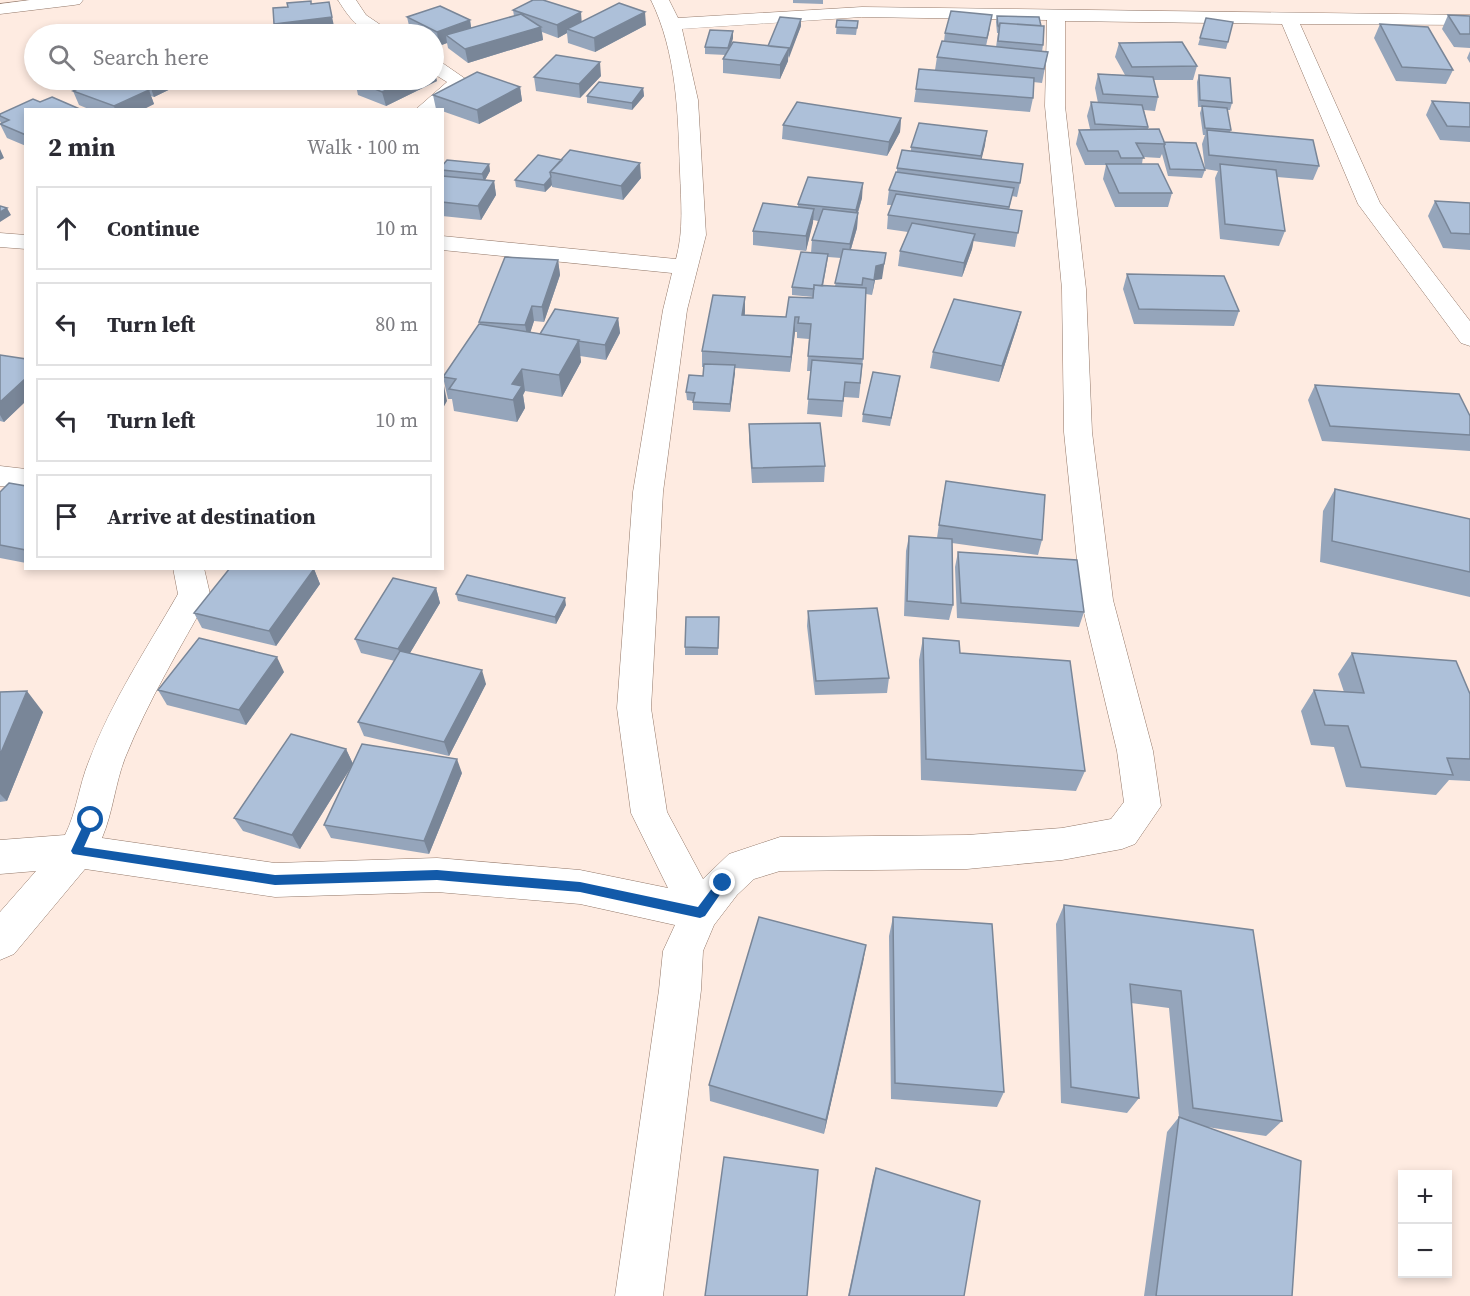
<!DOCTYPE html>
<html lang="en">
<head>
<meta charset="utf-8">
<style>
  :root { --surface:#fff; --page:#f7f7f7; --text:#2b2b33; --muted:#7c7c81; --line:#e1e1e2 }
  body { margin:0; font-family:"Source Serif 4",serif; background:var(--page); color:var(--text) }
  .controls { position:absolute; right:18px; bottom:18px; display:grid; overflow:hidden; border-radius:0px; box-shadow:0 3px 9px #0003 }
  .controls button { width:54px; height:54px; display:grid; place-items:center; padding:0; border:0; border-bottom:2px solid var(--line); background:var(--surface); color:var(--text); font:30px sans-serif }
  .stop { position:absolute; width:18px; height:18px; margin:-14px; border:4px solid #125aa9; border-radius:50%; background:#fff }
  .stop.end { background:#125aa9; border-color:#fff; box-shadow:0 2px 6px #0008 }
  .list { margin:0; padding:0; list-style:none }
  h2 { display:flex; justify-content:space-between; align-items:center; height:78px; margin:0; padding:0 24px; font-size:26px }
  h2 small { font-size:20px; font-weight:400; color:var(--muted) }
  .list li { display:grid; grid-template-columns:39px 1fr auto; gap:18px; align-items:center; box-sizing:border-box; height:84px; margin:0 12px 12px; padding:0 12px; border:2px solid var(--line); border-radius:0px }
  .list b { display:block; font-size:22px; white-space:nowrap }
  .list em { font-size:20px; font-style:normal; color:var(--muted) }
  .icon { flex:none; width:33px; height:33px; fill:none; stroke:currentColor; stroke-width:2; stroke-linecap:round; stroke-linejoin:round }
  .map { position:relative; flex:none; width:1470px; height:1296px; overflow:hidden }
  .search { position:absolute; background:var(--surface); box-shadow:0 3px 9px #0003; left:24px; top:24px; width:420px; height:66px; display:flex; align-items:center; gap:15px; box-sizing:border-box; padding:0 21px; border-radius:33px; color:var(--muted); font-size:22px }
  .panel { position:absolute; background:var(--surface); box-shadow:0 3px 9px #0003; left:24px; top:108px; width:420px; height:462px; border-radius:0px }
  .map>svg:first-child { display:block }
  .lines { fill:none; stroke-linecap:round; stroke-linejoin:round }
  .minor-casing { stroke:#937869; stroke-width:1 }
  .minor { fill:#fff; fill-rule:evenodd }
  .wall { fill:#95a5bb; fill-rule:evenodd }
  .shaded-wall { fill:#798698 }
  .building { fill:#adc0d9; stroke:#798698; stroke-width:1.5 }
  .route { fill:#125aa9 }
</style>
</head>
<body>
<div class="map">
<svg width="1470" height="1296" viewBox="0 0 1470 1296">
  <rect width="100%" height="100%" fill="#feebe1"/>
  <g class="lines">
    <!-- minor casing -->
    <g class="minor-casing">
      <path id="minor" d="M30,0H83L80,4L74,5L0,14V4Z
        M338,0H356L366,15L394,34C364,37 353,24 338,0Z
        M651,0H669L678,18L862,7L1470,15V25L1300,24L1380,203L1470,321V346L1461,343L1358,204L1282,24L1065,21V106L1086,289L1092,432L1113,600L1153,751L1161,806L1135,844L1122,849L1062,860L967,869L780,871L754,879L737,895L714,925L703,951L701,990L663,1296H615L659,990L663,951L675,925L580,904L437,892L275,897L85,869L14,954L0,960V912L36,871L0,874V840L65,835C77,811 79,785 89,761C111,702 147,648 178,594L173,568H204L210,594C180,648 148,701 125,758C115,784 113,812 102,838L275,863L437,858L580,870L668,888L631,813L617,708L633,492L663,310L672,273L442,250V236L676,259C684,230 681,202 680,172C678,114 677,53 651,0ZM862,17L1047,20L1045,106L1062,289L1064,432L1081,600L1117,751L1124,802L1111,819L1062,828L967,835L780,837L729,854L703,879L667,812L651,708L663,492L687,310L706,235L698,100L682,29Z
        M434,60L441,62L470,82L438,110H415L447,82L434,74Z
        M0,233L26,235V249L0,247Z
        M0,466L26,469V489L0,486Z"/>
    </g>
    <!-- minor -->
    <use href="#minor" class="minor"/>
  </g>
  <!-- wall -->
  <path class="wall" d="M793,0H823V4L793,3Z
    M513,10L582,22L646,25L595,52L568,43L567,33L558,38L542,32L543,40L468,63L448,48L447,43L439,46L434,43V34H418L410,30L407,17L470,20L471,28L514,16Z
    M1448,15L1470,16V48L1454,47L1442,29Z
    M997,16L1043,45L1042,52H1048L1042,83L1033,82V98L1030,112L914,102L916,89L935,70L937,57L944,41L945,33L990,28L986,46L996,47L998,33H997L996,22Z
    M1206,18L1228,42L1226,49L1198,45Z
    M837,20L858,21L856,35L836,34Z
    M1380,24L1453,70L1446,84L1396,81L1374,38Z
    M801,26L788,58V61L780,79L723,73V59L726,55L705,54V47L733,31V38L731,45L768,46Z
    M1119,43L1197,66L1193,80H1154L1158,97L1155,111L1144,110L1148,127V129L1164,142L1205,170L1202,178L1168,176L1162,154L1160,158L1143,157L1142,164L1172,193L1168,207H1115L1103,179L1106,165H1085L1076,144L1079,130L1090,129L1087,116L1091,102L1098,103L1095,88L1098,74L1125,75L1115,57Z
    M1470,51V63L1467,58Z
    M1199,75L1232,103L1230,110H1227L1231,130L1230,132L1319,166L1313,180L1277,177L1285,231L1279,246L1220,239L1215,178L1218,171L1205,169L1202,144L1205,135H1203L1200,113L1202,107H1198L1197,82Z
    M601,76L580,98L536,91L534,77Z
    M98,80H189L154,97L151,96L154,104L142,110H91L79,105L73,91Z
    M237,80H264L247,86Z
    M355,81H437L386,106L358,95Z
    M520,87L522,101L479,124L442,111V110L436,109L433,95Z
    M643,88L644,96L632,110L587,103V96Z
    M1432,101L1470,103V142L1440,140L1426,115Z
    M40,102L26,110V146L7,138L0,124L1,123L0,121V114Z
    M901,118L900,132L887,156L782,139L783,125Z
    M985,145L981,159L1020,183L1017,197L1012,196L1009,210L1022,211L1015,247L973,241L972,249L962,277L898,266L900,251L908,232L887,229L888,215L892,205H887L889,190L897,172V168L911,151V147Z
    M538,155L641,178L623,200L552,187V185L545,192L516,187L515,180Z
    M489,164L490,171L485,180L494,181L496,195L481,220L442,216V170Z
    M862,198L858,213L857,228L851,249L882,279L875,280L872,295L866,294L863,359L859,398L844,397L842,417L807,414L811,371H807L809,339L797,338V332H795L790,372L735,368L730,412L693,410V401L687,400L686,392L703,376L704,367H702V351L745,312V315L786,317L813,298V297L792,295V287L811,253L812,240L818,221L813,220L806,251L753,245V231L798,207V204ZM828,257L841,258L835,286H823Z
    M1435,201L1470,203V250L1443,248L1428,216Z
    M558,260L560,275L544,322L534,321L530,332L540,334L618,318L620,333L606,360L580,356L581,362L562,397L525,391L523,395L525,408L517,422L454,411L452,399H448L443,377L480,324L479,322Z
    M1127,274L1239,311L1234,326L1134,324L1123,289Z
    M1021,312L1017,327L999,382L930,368L933,352Z
    M0,355L26,359V401L4,422L0,421Z
    M899,383L890,426L862,422L863,414Z
    M1315,385L1470,416V451L1322,441L1308,400Z
    M749,424L825,466L824,482L752,483L749,440Z
    M26,486V563L0,558V492Z
    M1335,489L1470,519V597L1320,562L1323,511Z
    M943,496L1042,540L1038,555L952,543L953,605L949,620L904,616L906,551L909,536L937,538Z
    M958,552L1084,612L1079,627L957,618L955,567Z
    M314,569L320,584L276,646L202,628L194,613Z
    M436,588L440,603L410,653L486,684L449,756L364,736L358,722L395,661L361,653L355,639Z
    M456,594L566,605L556,624L458,601Z
    M808,611L889,678L887,693L815,695L807,626Z
    M719,617L718,655H685V647Z
    M923,638L960,653L1085,771L1076,791L921,780L919,660Z
    M1352,653L1470,694V781L1449,780L1436,795L1346,787L1334,747L1311,745L1301,711L1314,690L1344,692L1338,674Z
    M284,672L246,725L167,705L158,690Z
    M0,692L43,712L7,801L0,802Z
    M346,749L353,764L300,849L243,831L234,818Z
    M462,773L429,854L331,838L324,825Z
    M1064,905L1253,930L1282,1121L1266,1136L1207,1127L1292,1296H1144L1167,1132L1179,1117L1169,1008L1131,1003L1139,1098L1127,1113L1061,1103L1056,924Z
    M893,917L1004,1092L997,1107L891,1099L889,936Z
    M866,945L824,1134L710,1101L709,1085Z
    M876,1168L964,1296H848L873,1177Z"/>
  <!-- shaded-wall -->
  <path class="shaded-wall" d="M329,2L335,31L302,34H278L274,24Z
    M581,12L582,26L567,29V33L558,38L557,25Z
    M645,12L646,25L595,52L594,38Z
    M801,19V26L789,58V51Z
    M470,20L472,34L446,35L447,43L439,46L437,32Z
    M541,27L543,40L468,63L465,49Z
    M733,31V38L728,55V48Z
    M789,48L788,61L780,79V65Z
    M600,62L601,76L580,98L579,84Z
    M434,67L437,81L386,106L382,92L409,80H434Z
    M156,80H189L154,97L149,83Z
    M245,80H264L247,86Z
    M520,87L522,101L479,124L477,110Z
    M643,88L644,96L632,110V103Z
    M149,90L154,104L142,110H115L114,106Z
    M901,118L900,132L887,156L889,142Z
    M987,131L985,145L979,170L981,156Z
    M0,149L4,158L0,160Z
    M640,163L641,178L623,200L621,186Z
    M489,164L490,171L484,182L482,174Z
    M551,177L552,185L545,192L544,185Z
    M494,181L496,195L481,220L478,206Z
    M863,183L862,198L854,225L856,210Z
    M7,208L11,215L0,222V212Z
    M814,209L813,223L806,251V236Z
    M858,213L857,228L848,259L850,244Z
    M975,234L972,249L962,277L964,263Z
    M886,253L882,279L875,280L872,295L876,266Z
    M558,260L560,275L544,322L542,307Z
    M745,297V312L742,330V315Z
    M532,306L534,321L528,340L525,325Z
    M1021,312L1017,327L999,382L1002,366Z
    M795,317V332L790,372L791,357Z
    M618,318L620,333L606,360L605,345Z
    M579,340L581,362L562,397L559,375Z
    M735,365V373L730,412V404Z
    M522,369L525,391L523,395L525,408L517,422L513,400L512,384Z
    M26,378V401L4,422L0,415V402Z
    M444,386L447,401L442,410V388Z
    M314,569L320,584L276,646L269,631Z
    M436,588L440,603L404,663L398,649Z
    M565,598L566,605L556,624L555,617Z
    M277,657L284,672L246,725L239,710Z
    M482,670L486,684L449,756L444,742Z
    M27,691L43,712L7,801L0,794V755Z
    M346,749L353,764L300,849L292,835Z
    M457,759L462,773L429,854L424,841Z
    M866,945L863,963L824,1134L826,1120Z"/>
  <!-- building -->
  <path class="building" d="M533,0H543L581,12L557,25L513,10Z
    M311,1V4L329,2L332,17L274,24L273,8L288,7L287,3Z
    M619,3L645,12L594,38L567,29Z
    M440,6L470,20L437,32L407,17Z
    M951,11L992,15L987,38L945,33Z
    M521,14L541,27L465,49L446,35Z
    M1448,15L1470,16V34H1460Z
    M997,16L1039,17L1041,26L1000,23L999,27L998,26Z
    M780,17L801,19L789,51V48L768,46Z
    M1206,18L1233,22L1228,42L1200,38Z
    M837,20L858,21L857,28L836,27Z
    M1000,23L1044,26L1043,45L998,41Z
    M1380,24L1428,27L1453,70L1402,67Z
    M315,25L329,34H283Z
    M710,30L733,31L728,48L705,47Z
    M942,41L1048,52L1044,69L937,57Z
    M733,42L789,48L780,65L723,59Z
    M1182,42L1197,66L1132,67L1119,43Z
    M556,55L600,62L579,84L534,77Z
    M919,69L1034,78L1033,98L916,89Z
    M477,72L520,87L477,110L433,95Z
    M1098,74L1153,77L1158,97L1103,94Z
    M1199,75L1230,78L1232,103L1200,100Z
    M98,80H121L149,90L114,106L73,91Z
    M138,80H156L149,83Z
    M357,80H409L382,92L355,81Z
    M599,82L643,88L632,103L587,96Z
    M52,97L82,110H26V135L0,124L9,120L0,116V114L33,99L40,102Z
    M1432,101L1470,103V127L1447,126Z
    M797,102L901,118L889,142L783,125Z
    M1091,102L1142,105L1148,127L1095,124Z
    M1202,106L1227,108L1231,130L1205,128Z
    M919,123L987,131L981,156L911,147Z
    M1159,129L1165,144L1136,143L1144,158H1121L1118,151H1088L1079,130Z
    M1207,130L1313,140L1319,166L1209,155Z
    M1164,142L1196,143L1205,170L1170,169L1164,146L1165,144Z
    M570,150L640,163L621,186L550,172Z
    M902,150L1023,164L1020,183L897,168Z
    M538,155L562,160L550,172L551,177L544,185L515,180Z
    M447,160L489,164L482,174L442,170V166Z
    M1106,164H1158L1172,193H1119Z
    M1220,164L1276,170L1285,231L1225,224Z
    M896,172L1014,188L1009,207L889,190Z
    M442,176L494,181L478,206L442,202Z
    M808,177L863,183L856,210L798,204Z
    M896,194L1022,211L1018,233L888,215Z
    M1435,201L1470,203V234L1451,233Z
    M763,203L814,209L806,236L753,231Z
    M0,206L7,208L0,212Z
    M823,209L858,213L850,244L812,240Z
    M912,223L975,234L964,263L900,251Z
    M843,249L886,253L884,264L876,266L874,280L863,278L862,285L835,283Z
    M801,252L828,254L822,286L814,285V289L792,287Z
    M505,257L558,260L542,307L532,306L525,325L479,322Z
    M1127,274L1224,276L1239,311L1139,309Z
    M814,285L866,288L863,359L808,356L811,324L798,323L799,317H795L791,357L702,351L713,295L745,297L742,315L786,317L789,297L813,298Z
    M954,299L1021,312L1002,366L933,352Z
    M555,309L618,318L605,345L578,341L579,340L540,334Z
    M479,324L579,340L559,375L522,369L512,384L522,386L513,400L449,389L456,379L443,377Z
    M0,355L26,359V378L0,402Z
    M812,360L862,364L860,383L845,382L843,401L808,399Z
    M704,364L735,365L730,404L693,402L695,393L686,392L689,375L703,376Z
    M873,372L900,376L891,418L863,414Z
    M1315,385L1459,394L1470,416V435L1330,426Z
    M820,423L825,466L752,468L749,424Z
    M946,481L1045,495L1042,540L939,525Z
    M9,483L26,486V550L0,545V492Z
    M1335,489L1470,519V572L1332,541Z
    M909,536L952,539L953,605L907,601Z
    M958,552L1077,560L1084,612L961,603Z
    M230,568H312L314,569L269,631L194,613Z
    M467,575L565,598L555,617L456,594Z
    M393,578L436,588L398,649L355,639Z
    M877,608L889,678L816,681L808,611Z
    M686,617H719L718,648L685,647Z
    M199,638L277,657L239,710L158,690Z
    M923,638L959,641L960,653L1070,661L1085,771L926,759Z
    M400,651L482,670L444,742L358,722Z
    M1352,653L1456,661L1470,694V759L1447,758L1453,775L1361,767L1348,726L1325,725L1314,690L1364,693Z
    M27,691L0,755V692Z
    M291,734L346,749L292,835L234,818Z
    M362,744L457,759L424,841L324,825Z
    M1064,905L1253,930L1282,1121L1193,1108L1181,991L1130,984L1139,1098L1071,1087Z
    M759,917L866,945L826,1120L709,1085Z
    M893,917L992,924L1004,1092L895,1083Z
    M1179,1117L1301,1161L1292,1296H1156Z
    M724,1157L818,1170L807,1296H705Z
    M876,1168L980,1201L964,1296H849Z"/>
  <!-- route -->
  <path class="route" d="M91,815L96,820L84,847L275,875L437,870L580,882L698,907L719,879L723,878L728,883L705,916L700,918L580,892L437,880L275,885L73,854L71,851L87,817Z"/>
</svg>
<div class="controls">
<button>+</button>
<button>−</button>
</div>
<div class="stop" style="left:91px;top:820px"></div>
<div class="stop end" style="left:723px;top:883px"></div>
<div class="search"><svg class="icon" aria-label="search" viewBox="0 0 24 24"><circle cx="10" cy="10" r="6"/><path d="M15 15l6 6"/></svg>Search here</div>
<section class="panel">
<h2>2 min<small>Walk · 100 m</small></h2>
<ul class="list">
<li><svg class="icon" aria-label="ahead" viewBox="0 0 24 24"><path d="M12 20V5M6 11l6-6 6 6"/></svg><div><b>Continue</b></div><em>10 m</em></li>
<li><svg class="icon" aria-label="left" viewBox="0 0 24 24"><path d="M17 20v-9H6M10 6l-5 5 5 5"/></svg><div><b>Turn left</b></div><em>80 m</em></li>
<li><svg class="icon" aria-label="left" viewBox="0 0 24 24"><path d="M17 20v-9H6M10 6l-5 5 5 5"/></svg><div><b>Turn left</b></div><em>10 m</em></li>
<li><svg class="icon" aria-label="arrive" viewBox="0 0 24 24"><path d="M6 21V4h12l-3 4 3 4H6"/></svg><div><b>Arrive at destination</b></div></li>
</ul>
</section>
</div>
</body>
</html>
